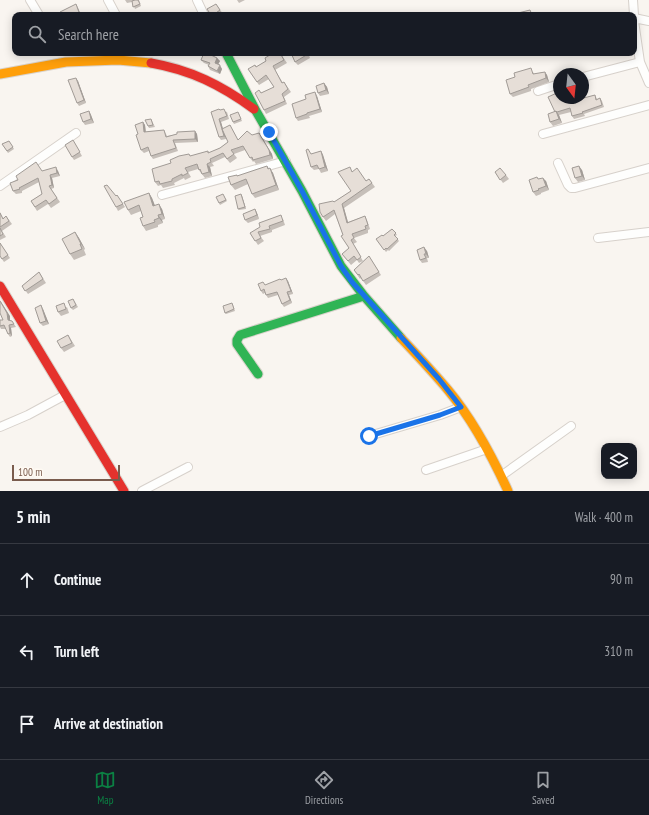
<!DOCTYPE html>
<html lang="en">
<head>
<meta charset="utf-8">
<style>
  :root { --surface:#171b24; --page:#242831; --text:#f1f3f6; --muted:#9ea1a6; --line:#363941; --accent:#0b8043 }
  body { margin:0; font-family:"PT Sans Narrow",sans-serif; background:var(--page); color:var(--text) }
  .controls { position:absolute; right:12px; bottom:12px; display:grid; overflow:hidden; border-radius:8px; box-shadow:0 2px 10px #0003 }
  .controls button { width:36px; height:36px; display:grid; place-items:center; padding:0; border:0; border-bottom:1px solid var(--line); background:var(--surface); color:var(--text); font:20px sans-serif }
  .compass { position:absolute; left:553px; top:68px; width:36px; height:36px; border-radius:50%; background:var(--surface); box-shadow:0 2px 10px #0003; rotate:165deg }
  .scale { position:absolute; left:12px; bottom:10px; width:108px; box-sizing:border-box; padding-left:4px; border:2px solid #7a5c4d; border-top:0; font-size:11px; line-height:14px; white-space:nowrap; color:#7a5c4d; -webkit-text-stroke:3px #fffaf3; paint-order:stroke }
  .stop { position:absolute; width:12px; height:12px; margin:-9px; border:3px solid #1a73e8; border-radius:50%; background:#fff }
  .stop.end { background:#1a73e8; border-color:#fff; box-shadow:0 1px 4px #0008 }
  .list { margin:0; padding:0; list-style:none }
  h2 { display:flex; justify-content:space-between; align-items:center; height:52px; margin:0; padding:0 16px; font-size:17px }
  h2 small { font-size:13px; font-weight:400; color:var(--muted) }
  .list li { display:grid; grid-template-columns:26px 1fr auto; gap:12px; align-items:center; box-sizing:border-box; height:72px; padding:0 16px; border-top:1px solid var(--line) }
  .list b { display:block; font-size:15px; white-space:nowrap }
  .list em { font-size:13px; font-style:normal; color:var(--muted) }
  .icon { flex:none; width:22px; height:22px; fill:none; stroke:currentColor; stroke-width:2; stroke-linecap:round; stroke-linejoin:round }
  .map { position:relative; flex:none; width:649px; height:491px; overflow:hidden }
  .search { position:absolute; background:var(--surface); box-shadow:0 2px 10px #0003; left:12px; right:12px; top:12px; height:44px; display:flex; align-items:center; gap:10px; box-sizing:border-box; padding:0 14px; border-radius:8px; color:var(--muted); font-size:15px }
  .sheet { height:268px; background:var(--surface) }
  nav { display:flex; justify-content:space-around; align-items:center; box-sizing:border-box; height:56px; border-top:1px solid var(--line); background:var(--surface); font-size:11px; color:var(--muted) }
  nav a { display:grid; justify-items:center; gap:2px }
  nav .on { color:var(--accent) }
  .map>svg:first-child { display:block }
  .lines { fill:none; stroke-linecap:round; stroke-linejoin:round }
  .street-casing { stroke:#d7d1cb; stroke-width:10 }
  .fast-casing { stroke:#d9d2cb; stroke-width:11 }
  .slow-casing { stroke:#d9d2cb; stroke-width:11 }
  .jam-casing { stroke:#d9d2cb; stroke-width:11 }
  .street { stroke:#fefefd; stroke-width:8 }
  .fast { stroke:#30b455; stroke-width:9 }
  .slow { stroke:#ff9f0a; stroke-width:9 }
  .jam { stroke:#e5322d; stroke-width:9 }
  .wall { fill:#c6bfb9 }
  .shaded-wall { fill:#a19b96 }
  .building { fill:#e6ded7; stroke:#a19b96 }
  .route { stroke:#1a73e8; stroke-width:5 }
</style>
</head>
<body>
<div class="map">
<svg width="649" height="491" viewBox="0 0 649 491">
  <rect width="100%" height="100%" fill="#f9f5f0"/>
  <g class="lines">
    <!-- street casing -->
    <g class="street-casing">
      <path id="street" d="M30,0L39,15
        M108,0L116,15
        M197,0L204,15
        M633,0L634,15
        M634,18L649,21
        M634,21L640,62L649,83
        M583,77L640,62
        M538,91L559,84
        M543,134L649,105
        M558,163L568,185L571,188H575L649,168
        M0,186L76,133
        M162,195L286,161
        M598,238L649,232
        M0,427L28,415L65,395
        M369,436L440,415L461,407
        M426,470L487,449
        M501,476L571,426
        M142,491L188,467"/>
    </g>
    <!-- fast casing -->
    <g class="fast-casing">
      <path id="fast" d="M226,53L256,111L302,191L341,266L364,296L401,338
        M258,374L237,344V340L240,335L364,296"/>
    </g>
    <!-- slow casing -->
    <g class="slow-casing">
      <path id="slow" d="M0,74L66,62L118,60L151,63
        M401,338C417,355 433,372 448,390C473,420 492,456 508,491"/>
    </g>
    <!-- jam casing -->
    <g class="jam-casing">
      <path id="jam" d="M151,63C191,70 221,85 254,109
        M0,286L124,491"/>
    </g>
    <!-- street -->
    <use href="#street" class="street"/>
    <!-- fast -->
    <use href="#fast" class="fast"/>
    <!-- slow -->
    <use href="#slow" class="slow"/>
    <!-- jam -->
    <use href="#jam" class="jam"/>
  </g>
  <!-- wall -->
  <path class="wall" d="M125,0H139L141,6L135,9L132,2L127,3Z
    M237,0H245L239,3Z
    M216,4L223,14L221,15H211Z
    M280,53L287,63L275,70L283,83L284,82L291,92L284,97L287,104L266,114L264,110L261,93L274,87L269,79L259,85L248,69L256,67Z
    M291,53H308L310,58L298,65L295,62Z
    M217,58L220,61L218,65L222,69L220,74L210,70L208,66L209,65L204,63L201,60Z
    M533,72L534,74L545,72L547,75L549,82L531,89V91L513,97L510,94Z
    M78,81L86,103L79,106L77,103Z
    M324,83L327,87L329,94L320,96L318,93Z
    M595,95L597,99L600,98L602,101L604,107L584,114L585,116L574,119L572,116L571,112L559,115L562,123L553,126L550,122L555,112L559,98H576L577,100Z
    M317,96L322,112L309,116L310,118L298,121L296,118Z
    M220,110L227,112L229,119L221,122L223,129L230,125L238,140L259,133L272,154L273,159L256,164L254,161L253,162L245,150L234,154L237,158L230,163L225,157L212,163L214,166L210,167L212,176L205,178L198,169L188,172L191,177L185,180L184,178L174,183L175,185L163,188L161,185L158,186L155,182L171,163L191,156L208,151L209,153L220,148L228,142L225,135L226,139L221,140L219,137L211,112Z
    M89,111L91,115L94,123L85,125L83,122Z
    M239,114L242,121L234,124L233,122Z
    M151,119L155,127L149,128L148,126Z
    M143,122L145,125L146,132L164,130L167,136L195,131L197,134L198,142L175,143L178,151L153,159L151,156L149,151L144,153L141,150L138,134Z
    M73,140L82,156L74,160L72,157Z
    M9,141L14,149L8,153L2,144Z
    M321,151L323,155L328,171L321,173L319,169L314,170L311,167V154Z
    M267,166L273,173L279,190L255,198L252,194L248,184L235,190L231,185L238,176Z
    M582,170L585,180L578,182L575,178Z
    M43,171H58L60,176L52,178L54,188L51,189L60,202L51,208L48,204L37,211L31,201L42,194L39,182L22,191V193L16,194L13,191Z
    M353,171L366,181L369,179L375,187L344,208L348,222L365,216L367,220L370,229L368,230V233L354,238L357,242L353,244L363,261L359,263L357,260L351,265L342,254L349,248L343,235L335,214L326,221L323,217L334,202L351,191Z
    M495,172L506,175L509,179L503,183Z
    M539,179L546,181L549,190L541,193V194L536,196L533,192Z
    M149,193L152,198L155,206L162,209L165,219L162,220L163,223L158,225V227L146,231L143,226V217L141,211L131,215L128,210Z
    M117,195L125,207L118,211L116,207Z
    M224,196L227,201L220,205L219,203Z
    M242,196L246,209L239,210L238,209Z
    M255,209L257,213L259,219L248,223L245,220Z
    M0,212L3,218L6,216L12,224L2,231L6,237L0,240Z
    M283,219L285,225L272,230V232L260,236L264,241L258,245L250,233Z
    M392,229L397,235L395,236L399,241L389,251L388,250L386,252L376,239L383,236Z
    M75,232L79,238L85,249L84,250L86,255L74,260L70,254Z
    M0,243L10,258L4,262L0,256Z
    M427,251L429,258H427L428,262L422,263L420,260Z
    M369,256L381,275L366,285L361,278L360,279L354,270Z
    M39,272L46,283L28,294L22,286Z
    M281,280L288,281L293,294L289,295L292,303L284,307L282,304L278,295L268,298L265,293L263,294L261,291L266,285Z
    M73,299L78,307L73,310L71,308Z
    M233,305L235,311L226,314L225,313Z
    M67,307L69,313L61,316L58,312Z
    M43,309L49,324L43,326L40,323Z
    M10,316V321H12L16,327L11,328L12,336L10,337L8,334L6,329H1L0,327V320H3Z
    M68,335L75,346L64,352L61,348Z"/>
  <!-- shaded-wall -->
  <path class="shaded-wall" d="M76,4L78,8L81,15H80Z
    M217,58L220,61L217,66L215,63Z
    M220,65L222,69L220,74L217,71Z
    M545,72L547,75L549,82L546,78Z
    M76,78L78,81L86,103L84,100Z
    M324,83L327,87L329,94L326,90Z
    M315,92L317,96L322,112L320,109Z
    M89,111L91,115L94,123L91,119Z
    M556,111L559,115L562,123L559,119Z
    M219,119L221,122L226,139L224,136Z
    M143,122L145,125L146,135L144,132Z
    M195,131L197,134L198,142L195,139Z
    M259,133L272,154L273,159L270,155Z
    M321,151L323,155L328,171L325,167Z
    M207,164L210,167L212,176L209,172Z
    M579,166L582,170L585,180L582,176Z
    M56,167L58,171L60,176L57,173Z
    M270,168L273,173L279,190L276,185Z
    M50,175L52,178L54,188L52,185Z
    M543,178L546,181L549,190L546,186Z
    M149,193L152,198L157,211L153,206Z
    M241,194L242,196L246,209L245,207Z
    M159,204L162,209L165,219L162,214Z
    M342,204L344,208L349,226L347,223Z
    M255,209L257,213L259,219L257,215Z
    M158,215L162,220L163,223L159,218Z
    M75,232L79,238L85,249L81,244Z
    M424,247L427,251L429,258L426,254Z
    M286,278L288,281L293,294L291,291Z
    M287,292L289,295L292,303L290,300Z
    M0,300L10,316V324L8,320Z
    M41,305L43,309L49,324L46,321Z
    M9,325L11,328L12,336L10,333Z"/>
  <!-- building -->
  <path class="building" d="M135,0H138L140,4L133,7L132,1Z
    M76,4L80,15H62L60,12Z
    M216,4L220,10L213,15H211L207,9Z
    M530,10L532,15H519L518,13Z
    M204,53H207L217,58L215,63L220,65L217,71L208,66L210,63L201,60Z
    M273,53H280L284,60L273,66L282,83L284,82L288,89L282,94L285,101L264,110L255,93L259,90L261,93L274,87L266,75L257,82L248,69L255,65L256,67L266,61L265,58Z
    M291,53H307L308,54L295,62Z
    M531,68L533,74L545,72L546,78L528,85L529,87L510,94L506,80L515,77L514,73Z
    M76,78L84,100L77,103L68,80Z
    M324,83L326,90L318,93L316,86Z
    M315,92L320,109L307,113V114L296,118L292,104L306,99L305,95Z
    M559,92V98H575L576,100L595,95L596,100L600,98L602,105L582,112L583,113L572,116L570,108L557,112L556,111L555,112L548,97Z
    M219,109L220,110L224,109L227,116L219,119L224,136L219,137L211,112Z
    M89,111L91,119L83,122L80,114Z
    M556,111L559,119L550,122L548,114Z
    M238,112L241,119L233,122L230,115Z
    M151,119L153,125L148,126L145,120Z
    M143,122L144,132L164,130L166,137L177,134V132L195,131V139L173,140L176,148L151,156L148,147L141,150L136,135L138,134L135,125Z
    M230,125L238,140L247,131L252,135L259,133L269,150L270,155L253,160L252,157L250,158L243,146L231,150L234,154L227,159L223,153L210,159L211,162L207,164L209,172L202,174L200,169L199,170L197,164L185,168L188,173L182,176V174L172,179V181L160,184L159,181L155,182L152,169L171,163L170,160L179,156L189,154L190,156L208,151V153L220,148L228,142L222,129Z
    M73,140L80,152L72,157L65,145Z
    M9,141L13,147L7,151L2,144Z
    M308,149L311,154L321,151L325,167L319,169L317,165L311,167L306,150Z
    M36,162L42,171L56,167L57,173L50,175L52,185L49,186L57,198L49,204L46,200L35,207L31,201L42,194L38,178L19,188L20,189L13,191L10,183L18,180L16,176Z
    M267,166L268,169L270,168L276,185L252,194L246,179L231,185L228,177L237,175V176Z
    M579,166L582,176L575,178L572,168Z
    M350,167L352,172L357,168L366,181L369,179L372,183L342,204L347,223L365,216L368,225L365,226L366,229L352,234L354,238L351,240L361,257L357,260L354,256L348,261L342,254L349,248L341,236L343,235L334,210L323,217L320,212L319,204L333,201L334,202L351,191L338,172Z
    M500,168L506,175L500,180L495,172Z
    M537,177L538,179L543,178L546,186L538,189L539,190L533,192L529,180Z
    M107,185L116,196L117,195L123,204L116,207L104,186Z
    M149,193L153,206L159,204L162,214L158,215L159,218L154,220L155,222L143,226L140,218L143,217L139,205L128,210L124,202Z
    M223,194L226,200L219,203L216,197Z
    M241,194L245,207L238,209L235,196Z
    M255,209L257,215L245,220L243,214Z
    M0,213L3,219L6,216L9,221L0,227Z
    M281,215L283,221L269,226L270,229L258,232L261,238L255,241L250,233L260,227L259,223Z
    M0,228L3,234L0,236Z
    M392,229L396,233L394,235L398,239L387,249L386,248L384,250L376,239L382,235L383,236Z
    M75,232L81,244H80L82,249L70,254L62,239Z
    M0,243L8,255L2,259L0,256Z
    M424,247L426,254H424L426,258L420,260L417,250Z
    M369,256L379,272L363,281L359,274L358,275L354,270Z
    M39,272L43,279L25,291L22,286Z
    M286,278L291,291L287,292L290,300L282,304L277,292L266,295L264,289L261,291L258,284L263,282L265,285L280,279L281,280Z
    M73,299L76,305L71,308L68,301Z
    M0,301L7,313L8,320L12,321L14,324L9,325L10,333L8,334L4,325L0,326V320H3L0,313Z
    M64,303L66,309L58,312L56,306Z
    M232,303L234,309L225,313L223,306Z
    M41,305L46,321L40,323L35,308Z
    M68,335L72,343L61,348L57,341Z"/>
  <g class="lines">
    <!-- route -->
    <path class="route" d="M269,132L302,191L341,266L352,282L439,379L461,407L440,415L369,436"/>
  </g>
</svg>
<div class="controls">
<button><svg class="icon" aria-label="layers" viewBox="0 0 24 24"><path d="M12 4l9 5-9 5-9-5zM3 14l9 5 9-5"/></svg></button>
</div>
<svg class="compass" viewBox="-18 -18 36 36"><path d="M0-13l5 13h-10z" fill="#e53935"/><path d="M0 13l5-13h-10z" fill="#9ea1a6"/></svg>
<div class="scale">100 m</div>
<div class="stop" style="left:369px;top:436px"></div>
<div class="stop end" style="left:269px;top:132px"></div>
<div class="search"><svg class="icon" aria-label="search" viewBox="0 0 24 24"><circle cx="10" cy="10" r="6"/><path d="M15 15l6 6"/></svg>Search here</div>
</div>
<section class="sheet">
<h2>5 min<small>Walk · 400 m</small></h2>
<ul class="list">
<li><svg class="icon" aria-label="ahead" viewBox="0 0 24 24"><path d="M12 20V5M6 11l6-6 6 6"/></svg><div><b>Continue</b></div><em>90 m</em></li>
<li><svg class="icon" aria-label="left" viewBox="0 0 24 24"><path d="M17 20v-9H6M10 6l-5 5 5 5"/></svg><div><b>Turn left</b></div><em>310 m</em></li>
<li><svg class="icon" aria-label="arrive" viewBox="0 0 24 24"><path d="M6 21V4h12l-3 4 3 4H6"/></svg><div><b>Arrive at destination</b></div></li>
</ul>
</section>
<nav>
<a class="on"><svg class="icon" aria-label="map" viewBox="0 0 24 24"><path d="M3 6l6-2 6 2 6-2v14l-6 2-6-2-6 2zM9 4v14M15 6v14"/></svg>Map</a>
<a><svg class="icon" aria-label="directions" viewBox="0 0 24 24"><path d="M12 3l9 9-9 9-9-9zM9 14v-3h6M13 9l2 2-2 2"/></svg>Directions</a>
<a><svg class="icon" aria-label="saved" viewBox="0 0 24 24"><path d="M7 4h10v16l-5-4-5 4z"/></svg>Saved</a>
</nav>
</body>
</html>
